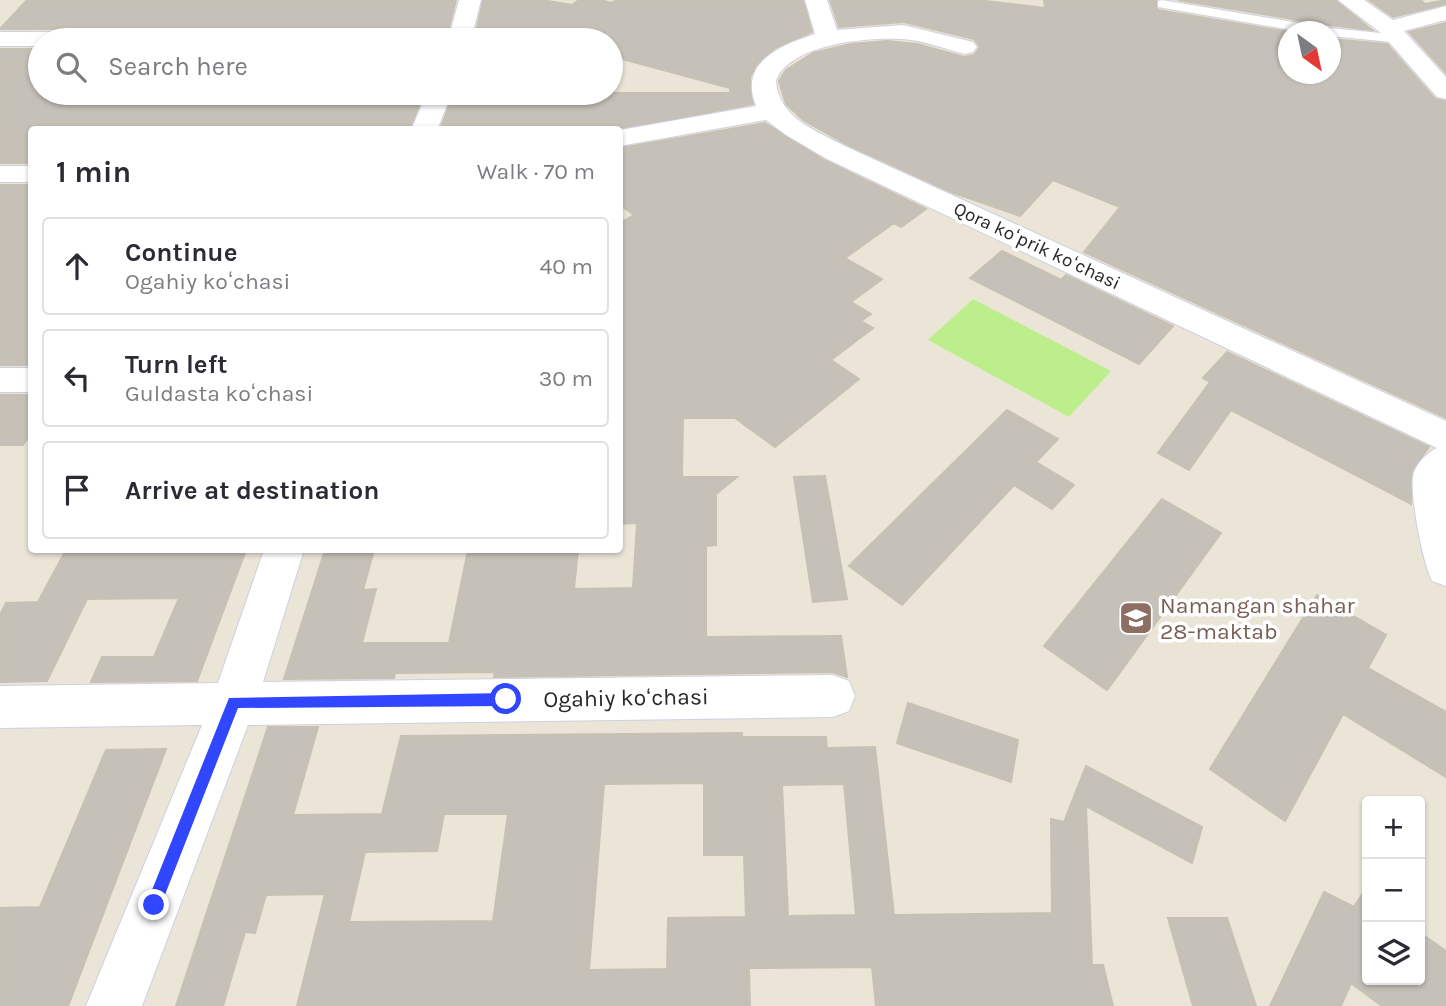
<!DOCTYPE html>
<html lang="en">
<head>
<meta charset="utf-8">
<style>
  :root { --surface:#fff; --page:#f2f2f3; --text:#2b2b33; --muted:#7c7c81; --line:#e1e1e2 }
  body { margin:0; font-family:Karla,sans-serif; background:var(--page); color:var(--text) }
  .controls { position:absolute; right:21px; bottom:21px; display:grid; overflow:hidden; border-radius:7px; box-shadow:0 2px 5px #0004 }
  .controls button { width:63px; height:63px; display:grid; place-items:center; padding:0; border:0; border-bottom:2px solid var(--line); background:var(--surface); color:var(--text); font:35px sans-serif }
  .compass { position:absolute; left:1278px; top:21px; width:63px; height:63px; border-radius:50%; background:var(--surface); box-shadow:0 2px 5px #0004; rotate:147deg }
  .stop { position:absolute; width:21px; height:21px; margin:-16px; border:5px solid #3146ff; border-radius:50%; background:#fff }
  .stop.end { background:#3146ff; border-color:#fff; box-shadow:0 2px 7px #0008 }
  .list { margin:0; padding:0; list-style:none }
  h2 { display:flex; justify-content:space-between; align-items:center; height:91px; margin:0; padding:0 28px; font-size:30px }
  h2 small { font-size:23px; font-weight:400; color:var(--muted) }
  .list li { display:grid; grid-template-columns:46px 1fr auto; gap:21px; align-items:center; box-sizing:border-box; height:98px; margin:0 14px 14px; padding:0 14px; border:2px solid var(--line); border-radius:7px }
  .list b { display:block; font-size:26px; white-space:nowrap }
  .list p { margin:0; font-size:23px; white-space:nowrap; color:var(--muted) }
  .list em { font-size:23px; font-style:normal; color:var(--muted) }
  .icon { flex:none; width:38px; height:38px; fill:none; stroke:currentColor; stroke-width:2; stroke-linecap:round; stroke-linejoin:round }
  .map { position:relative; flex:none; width:1446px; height:1006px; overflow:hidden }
  .search { position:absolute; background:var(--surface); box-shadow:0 2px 5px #0004; left:28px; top:28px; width:595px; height:77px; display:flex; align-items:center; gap:18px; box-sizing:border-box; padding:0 24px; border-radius:38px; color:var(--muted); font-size:26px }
  .panel { position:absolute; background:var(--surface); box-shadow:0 2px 5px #0004; left:28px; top:126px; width:595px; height:427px; border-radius:7px }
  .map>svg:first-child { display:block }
  .pitch { fill:#bcee8b }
  .building { fill:#c6c1b8; stroke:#c6c1b2; stroke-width:2; fill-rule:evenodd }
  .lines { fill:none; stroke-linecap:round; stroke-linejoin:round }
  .service-casing { stroke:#cdd0e2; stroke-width:2 }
  .minor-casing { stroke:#cdd0e2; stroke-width:2 }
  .service { fill:#fff; fill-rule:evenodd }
  .minor { fill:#fff; fill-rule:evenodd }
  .route { fill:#3146ff }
  .labels { text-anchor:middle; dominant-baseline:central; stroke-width:7; stroke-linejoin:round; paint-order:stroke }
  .far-street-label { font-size:19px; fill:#282828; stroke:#fff }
  .education-label { font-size:23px; fill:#785e54; stroke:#fff; text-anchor:start }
  .street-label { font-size:23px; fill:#282828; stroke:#fff }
</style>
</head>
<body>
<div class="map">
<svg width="1446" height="1006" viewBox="0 0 1446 1006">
  <rect width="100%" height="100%" fill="#ebe5d8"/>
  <!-- pitch -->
  <path class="pitch" d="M973,299L1111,371L1069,417L928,340Z"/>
  <!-- building -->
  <path class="building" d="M27,0H456L449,28L0,29Z
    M483,0H542L572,5L579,0H601L611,3L617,0H803L812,32L775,48L756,65L750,78L753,104L618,130H440L454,93H730V88L611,56V40H552L519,31L516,40H486L491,28H477Z
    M830,0H977L1045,8L1044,0H1156L1158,10L1289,32V74H1331V39L1387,44L1435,99L1446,101V418L1084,252L1120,207L1053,180L1020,216L951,192L848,145L803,120L786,104L779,81L786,70L813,53L851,44L887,41L917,44L964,57L974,55L980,47L974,39L904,22L839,27Z
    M1178,0H1335L1372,30L1329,25Z
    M1369,0H1421L1425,4L1446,0V4L1393,17Z
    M1446,23V73L1409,32Z
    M0,49H40V93H424L409,130H32V163H0Z
    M765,123L826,161L926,209L901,227L894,223L845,258L882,279L851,302L871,314L861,321L873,328L831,360L859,379L775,447L735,418H683L682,477H737L716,494V545L706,546V637L841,636L847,677L833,672L494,677L495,672L395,673L394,678L284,679L325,550H374L363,590L376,589L362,643H449L468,550H578L574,589L633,588L637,523L620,524V223L634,215L620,205V148Z
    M0,185H32V365H0Z
    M1002,251L1061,280L1066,275L1173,326L1139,364L970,278Z
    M1227,352L1429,447L1412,471L1411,504L1231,410L1189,470L1158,453L1210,382L1203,378Z
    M0,395H32V431L23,445H0Z
    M1007,410L1058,439L1036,462L1074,485L1052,509L1014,485L902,605L849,566Z
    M825,476L847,599L813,602L794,477Z
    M1162,499L1221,533L1107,690L1044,646Z
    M66,550H246L197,681L91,682L102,657H154L179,598L87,599L47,681L0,682V615L6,603L38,602Z
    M1317,595L1386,635L1368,668L1446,712V777L1343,714L1285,821L1210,769Z
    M908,703L1018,740L1011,782L897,743Z
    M268,727H318L293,815L382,814L401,736L742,733V737H826L827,748L875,747L894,915L1052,913L1051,819L1064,822L1086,766L1202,827L1192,863L1086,806L1092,965H1103L1113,1006H876L872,967L749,968L750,1006H297L325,894L266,895L255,933L245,932L223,1006H176ZM704,783V855H744L746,917L668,918L667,969L589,970L604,784ZM844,784L856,915L788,916L782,785ZM444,814H508L493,921L349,922L365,852L437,851Z
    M166,749L68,1006H0V908L40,907L106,750Z
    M1324,892L1354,907L1363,893L1367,896V980H1420V933L1446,951V1006H1382L1351,983L1341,1006H1270Z
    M1168,918H1227L1256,1006H1193Z"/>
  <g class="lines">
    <!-- service casing -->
    <g class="service-casing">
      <path id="service" d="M1162,0L1329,28L1402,35L1408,39L1402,43L1330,36V32H1303L1158,7V1Z"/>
    </g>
    <!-- minor casing -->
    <g class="minor-casing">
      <path id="minor" d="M459,0H481L471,40H40V46H0V32L450,33Z
        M805,0H827L837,30L903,25L973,42L977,47L973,52L965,54C945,49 922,40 902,39C867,37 789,44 776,81C779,119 817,131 847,147L1446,421V586L1432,581C1423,563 1408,490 1414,472C1418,462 1428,452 1437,448L827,159L786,135L766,120L620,146V130L756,106C738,62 781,45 815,34Z
        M1338,0H1364L1393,20L1446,6V20L1404,31L1446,77V99L1437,97L1381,33Z
        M427,93H452L437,130H411Z
        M0,166H32V182H0Z
        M0,368H32V392H0Z
        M264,550H304L263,682L833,675L849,681L855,696L849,711L833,717L248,725L142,1006H86L202,725L0,728V686L218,683Z"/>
    </g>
    <!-- service -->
    <use href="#service" class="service"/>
    <!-- minor -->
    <use href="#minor" class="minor"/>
  </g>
  <!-- route -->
  <path class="route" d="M506,693L513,699L506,706L238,708L159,910L154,912L148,910L146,905L229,698Z"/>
  <!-- icons -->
  <defs>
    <g id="school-square" transform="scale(1.75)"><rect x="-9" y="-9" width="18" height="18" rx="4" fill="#8d6e63" stroke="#fff"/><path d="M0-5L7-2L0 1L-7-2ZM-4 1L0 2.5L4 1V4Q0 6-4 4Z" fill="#fff"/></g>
  </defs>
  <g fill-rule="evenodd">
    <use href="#school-square" x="1136" y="618"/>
  </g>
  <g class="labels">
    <!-- far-street labels -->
    <g class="far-street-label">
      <text transform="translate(1037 246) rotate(25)">Qora koʻprik koʻchasi</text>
    </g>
    <!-- education labels -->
    <g class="education-label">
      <text x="1160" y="605">Namangan shahar<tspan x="1160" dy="26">28-maktab</tspan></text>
    </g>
    <!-- street labels -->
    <g class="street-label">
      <text transform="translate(626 698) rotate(-1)">Ogahiy koʻchasi</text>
    </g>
  </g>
</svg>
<div class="controls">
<button>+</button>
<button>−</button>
<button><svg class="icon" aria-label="layers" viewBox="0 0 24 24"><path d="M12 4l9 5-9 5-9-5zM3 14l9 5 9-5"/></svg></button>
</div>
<svg class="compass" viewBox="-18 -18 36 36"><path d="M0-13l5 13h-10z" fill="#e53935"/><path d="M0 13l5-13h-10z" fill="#7c7c81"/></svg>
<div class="stop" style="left:506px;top:699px"></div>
<div class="stop end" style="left:154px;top:905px"></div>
<div class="search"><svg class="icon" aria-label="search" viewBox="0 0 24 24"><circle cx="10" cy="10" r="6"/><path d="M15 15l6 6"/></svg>Search here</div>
<section class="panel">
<h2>1 min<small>Walk · 70 m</small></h2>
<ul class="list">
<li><svg class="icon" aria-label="ahead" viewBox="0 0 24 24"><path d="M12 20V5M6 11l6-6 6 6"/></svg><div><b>Continue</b><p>Ogahiy koʻchasi</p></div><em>40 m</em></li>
<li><svg class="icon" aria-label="left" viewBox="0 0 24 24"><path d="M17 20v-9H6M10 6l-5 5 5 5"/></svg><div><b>Turn left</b><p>Guldasta koʻchasi</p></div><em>30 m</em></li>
<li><svg class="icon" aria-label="arrive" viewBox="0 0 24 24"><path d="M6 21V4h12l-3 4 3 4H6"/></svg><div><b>Arrive at destination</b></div></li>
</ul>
</section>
</div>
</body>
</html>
